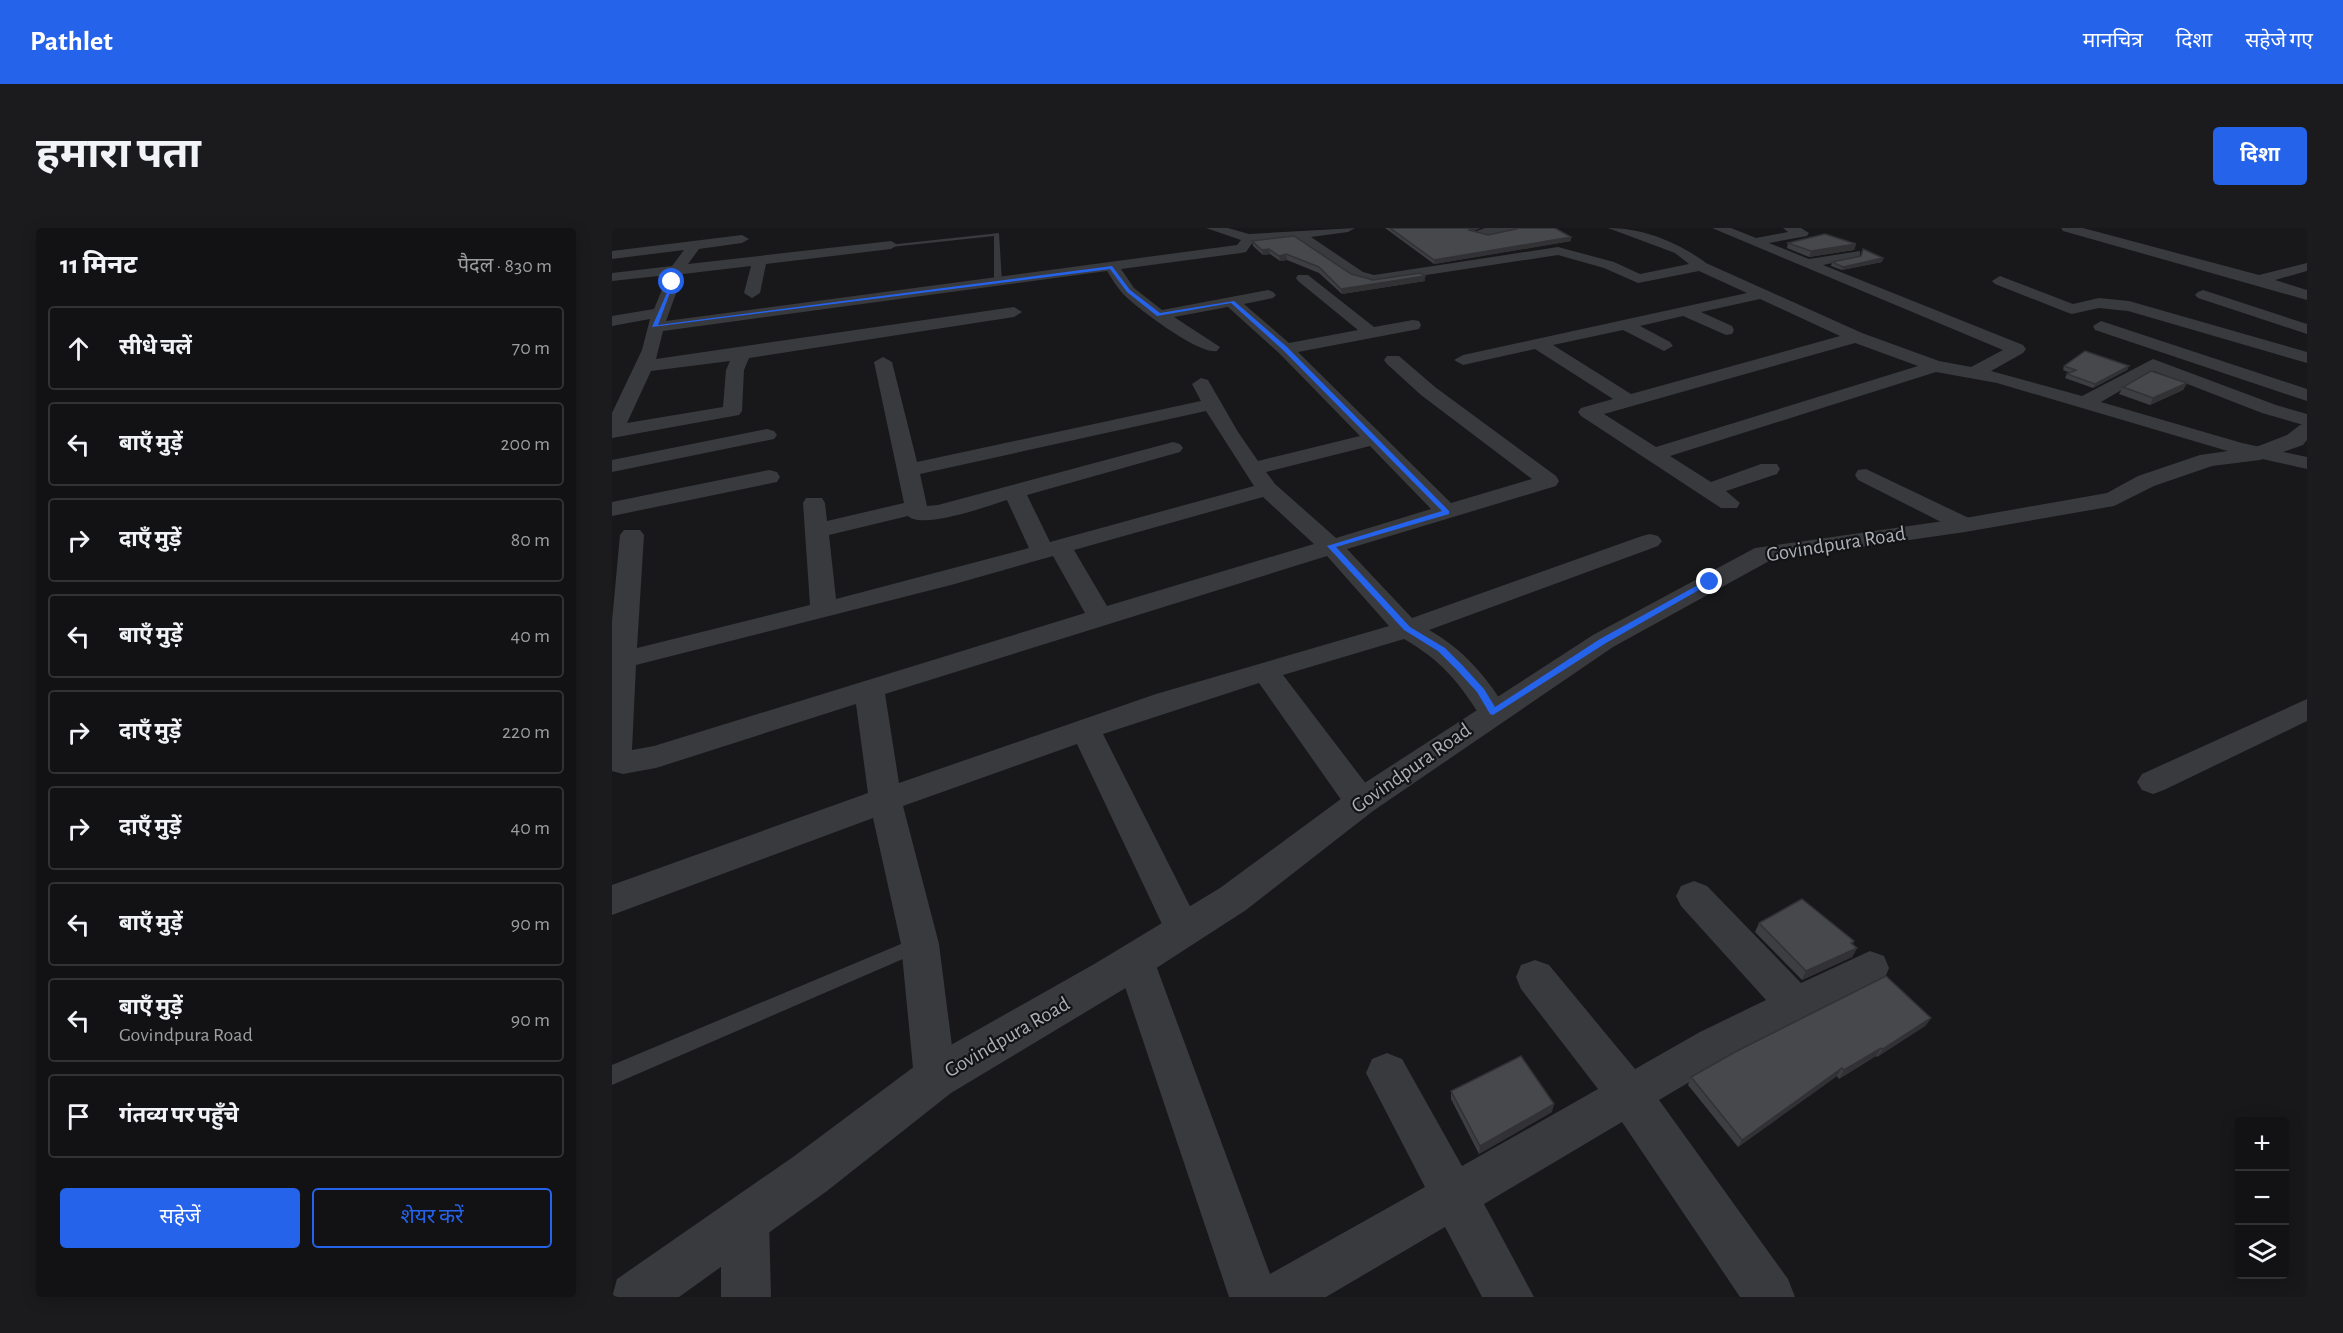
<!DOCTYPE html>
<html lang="hi">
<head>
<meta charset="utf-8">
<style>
  :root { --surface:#121214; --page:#1b1b1d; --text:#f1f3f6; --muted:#9c9ea0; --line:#313234; --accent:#2563eb }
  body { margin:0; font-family:"Alegreya Sans","Noto Sans Devanagari",sans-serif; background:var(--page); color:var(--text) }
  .controls { position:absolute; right:18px; bottom:18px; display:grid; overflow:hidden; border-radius:6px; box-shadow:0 3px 15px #0003 }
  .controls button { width:54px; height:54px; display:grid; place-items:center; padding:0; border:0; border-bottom:2px solid var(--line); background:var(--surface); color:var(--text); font:30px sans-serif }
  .stop { position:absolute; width:18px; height:18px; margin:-14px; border:4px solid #2563eb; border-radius:50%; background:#fff }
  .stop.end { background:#2563eb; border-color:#fff; box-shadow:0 2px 6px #0008 }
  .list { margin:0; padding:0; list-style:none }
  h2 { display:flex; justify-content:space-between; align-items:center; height:78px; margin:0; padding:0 24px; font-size:26px }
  h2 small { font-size:20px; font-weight:400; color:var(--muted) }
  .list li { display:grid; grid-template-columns:39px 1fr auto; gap:18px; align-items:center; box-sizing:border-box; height:84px; margin:0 12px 12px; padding:0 12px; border:2px solid var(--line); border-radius:6px }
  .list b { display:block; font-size:22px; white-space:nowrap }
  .list p { margin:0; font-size:20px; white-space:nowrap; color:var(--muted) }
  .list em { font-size:20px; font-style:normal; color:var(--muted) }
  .actions { display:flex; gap:12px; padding:18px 24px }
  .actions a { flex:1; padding:14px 0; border:2px solid var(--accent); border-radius:6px; text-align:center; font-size:21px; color:var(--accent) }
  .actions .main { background:var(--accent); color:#fff }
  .icon { flex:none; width:33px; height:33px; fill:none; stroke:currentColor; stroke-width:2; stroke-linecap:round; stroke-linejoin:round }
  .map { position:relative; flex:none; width:1695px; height:1069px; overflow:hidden; border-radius:6px }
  header { display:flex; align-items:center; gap:36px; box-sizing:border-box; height:84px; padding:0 30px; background:var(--accent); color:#fff }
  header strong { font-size:28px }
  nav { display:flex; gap:33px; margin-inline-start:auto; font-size:21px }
  .intro { display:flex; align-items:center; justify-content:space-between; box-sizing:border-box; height:144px; padding:0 36px }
  h1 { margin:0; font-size:42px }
  .button { padding:15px 27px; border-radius:6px; background:var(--accent); color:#fff; font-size:21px; font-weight:700 }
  main { display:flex; gap:36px; padding:0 36px }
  aside { flex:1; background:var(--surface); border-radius:6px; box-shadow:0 3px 15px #0003 }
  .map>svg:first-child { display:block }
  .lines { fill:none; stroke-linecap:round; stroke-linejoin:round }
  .service { fill:#393a3e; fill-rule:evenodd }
  .minor { fill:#393a3e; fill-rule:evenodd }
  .tertiary { fill:#393a3e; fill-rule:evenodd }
  .wall { fill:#3d3e41 }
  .shaded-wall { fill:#323235 }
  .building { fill:#47484c; stroke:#323235; stroke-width:1.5 }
  .route { fill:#2563eb }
  .labels { text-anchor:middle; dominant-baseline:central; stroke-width:4.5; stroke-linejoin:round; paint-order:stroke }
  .street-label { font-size:21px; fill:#abafb8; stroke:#131315 }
</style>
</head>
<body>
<header>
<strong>Pathlet</strong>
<nav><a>मानचित्र</a><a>दिशा</a><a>सहेजे गए</a></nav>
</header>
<div class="intro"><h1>हमारा पता</h1><a class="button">दिशा</a></div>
<main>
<aside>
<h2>11 मिनट<small>पैदल · 830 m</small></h2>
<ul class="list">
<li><svg class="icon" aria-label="ahead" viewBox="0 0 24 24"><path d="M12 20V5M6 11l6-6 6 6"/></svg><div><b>सीधे चलें</b></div><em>70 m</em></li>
<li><svg class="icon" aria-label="left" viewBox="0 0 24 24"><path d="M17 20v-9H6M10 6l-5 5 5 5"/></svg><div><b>बाएँ मुड़ें</b></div><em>200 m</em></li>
<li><svg class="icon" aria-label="right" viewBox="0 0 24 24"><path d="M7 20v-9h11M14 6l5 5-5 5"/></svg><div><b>दाएँ मुड़ें</b></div><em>80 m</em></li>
<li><svg class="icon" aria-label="left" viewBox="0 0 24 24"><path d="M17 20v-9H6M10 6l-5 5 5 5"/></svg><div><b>बाएँ मुड़ें</b></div><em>40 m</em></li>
<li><svg class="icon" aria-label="right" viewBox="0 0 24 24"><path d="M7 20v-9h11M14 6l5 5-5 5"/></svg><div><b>दाएँ मुड़ें</b></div><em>220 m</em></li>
<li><svg class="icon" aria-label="right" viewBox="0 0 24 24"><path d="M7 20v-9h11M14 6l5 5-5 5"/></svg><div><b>दाएँ मुड़ें</b></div><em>40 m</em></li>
<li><svg class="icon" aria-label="left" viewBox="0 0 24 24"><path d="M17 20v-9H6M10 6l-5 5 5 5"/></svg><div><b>बाएँ मुड़ें</b></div><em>90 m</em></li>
<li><svg class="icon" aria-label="left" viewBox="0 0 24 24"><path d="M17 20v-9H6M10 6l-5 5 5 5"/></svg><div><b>बाएँ मुड़ें</b><p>Govindpura Road</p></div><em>90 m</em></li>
<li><svg class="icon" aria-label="arrive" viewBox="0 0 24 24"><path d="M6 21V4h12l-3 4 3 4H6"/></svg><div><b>गंतव्य पर पहुँचे</b></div></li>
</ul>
<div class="actions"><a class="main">सहेजें</a><a>शेयर करें</a></div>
</aside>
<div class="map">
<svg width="1695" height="1069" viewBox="0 0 1695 1069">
  <rect width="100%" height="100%" fill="#18181a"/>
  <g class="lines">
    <!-- service -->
    <path class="service" d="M387,5L390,54L386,56L382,54V8L279,19L276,17Z
      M308,708L314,711L317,716L314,721L0,857V837Z"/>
    <!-- minor -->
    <path class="minor" d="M594,0H616L637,6L743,0L736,4L699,9L751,44L762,47L946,19L1002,34L1028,46L1077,36L1063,25L996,0C1031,0 1066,14 1094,35L1250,105L1327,133L1359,139L1391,122L1100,0H1119L1144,10L1176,4L1171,0H1189L1197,5L1195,8L1157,15L1197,31L1248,23V29L1211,37L1411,117L1414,121L1411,125L1379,143L1470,168L1541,131L1664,177L1695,186V198L1650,185L1542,143L1489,174L1630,215L1695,229V241L1619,224L1385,155L1324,144L1058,228L1099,254L1149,236H1165L1168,241L1165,246L1114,263L1128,275L1125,280H1109L969,188L966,184L969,180L1001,171L923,121L851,137L842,132L851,127L1135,65L1087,43L1026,55L992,40L946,27L762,55L741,50L683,11L641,14L634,24L629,25L509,41L522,60L550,82L656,62L661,64L664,67L661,70L632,76L677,115L746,102L686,53L684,50L686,47H696L762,99L801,92L807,93L809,97L807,101L686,124L839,275L920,251L809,167L775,136L772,132L775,128H787L823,159L944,248L947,253L944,258L735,321L800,390L1030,308L1038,306L1046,308L1050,313L1046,318L817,402C851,421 876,450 896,484L892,491L881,494L870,491C847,454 830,433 792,411L671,447L761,565L765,574L761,583L749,586L737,583L647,455L491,506L590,702L584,713L571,718L558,713L465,516L291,578L327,716L344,850L338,864L323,870L308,864L302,850L289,716L261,590L0,687V657L256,565L244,476L44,540L11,546L0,543V393L8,307L12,302H28L32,307L25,420L198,377L191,275L194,270H210L213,275L215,293L292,275L262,134L271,129L280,134L305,234L589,173L580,156L589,150L596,152L626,204L646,233L748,208L667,125L616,79L562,89L608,119L605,123C587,127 525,80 511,66C505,59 500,51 495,43L51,103L44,131L402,79L410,84L402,89L137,130L132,142L130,183L127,187L0,210V185L30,122L38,91L0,98V88L42,81L56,47L0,53V45L60,38L72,22L0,31V23L130,7L137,11L130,15L87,21L76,36L279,13L286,17L279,21L154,36L148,65L140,70L132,65L139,38L71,46L54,93L625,17L629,12ZM1148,71L1228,108L1019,166L941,117L1011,102L1052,123L1061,118L1058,114L1028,98L1071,88L1114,107L1120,106L1122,102L1120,98L1089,84ZM1243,115L1306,138L1044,219L992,186ZM118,133L114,142L111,179L15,195L39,143ZM594,183L642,258L438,314L415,267L568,224L571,220L568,216L561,214L326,277L315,278L308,246ZM758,218L819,281L724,310L663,256L654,244ZM651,269L702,316L495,378L462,322ZM395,272L417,320L224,371L217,307L296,288C310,302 376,278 395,272ZM441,328L473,385L42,518L20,522L24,437L339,357ZM715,328L777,398L544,466L287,555L273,466Z
      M873,0H907C899,7 867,12 859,5Z
      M1449,0H1471L1647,47L1695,35V43L1663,52L1695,62V72L1451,3Z
      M1388,48L1461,76L1487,70L1517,73L1695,124V135L1516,83L1487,80L1460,86L1454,84L1383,56L1380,53Z
      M1591,62L1695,96V106L1586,70L1583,67L1586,64Z
      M1489,93L1695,161V173L1483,102L1481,98Z
      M155,201L162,203L165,207L162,211L0,244V232Z
      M1254,241L1361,292L1365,297L1361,302H1345L1246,252L1243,247L1246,242Z
      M157,242L165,244L168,249L165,254L0,288V274Z
      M1695,471V493L1552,562L1541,566L1530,562L1525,554L1530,546Z
      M1082,653L1095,658L1189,755L1258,723L1272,728L1277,740L1272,752L1118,830L1047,872L1176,1051L1183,1069H1128L1010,894L872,976L922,1069H870L833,999L714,1069H617L504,732L509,720L523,716L537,720L542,732L658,1046L813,959L754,845L760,831L775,825L790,831L850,938L986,861L909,761L904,749L909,737L923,732L937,737L1023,841L1088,804L1154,772L1069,678L1064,668L1069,658Z
      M133,967L150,974L157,991L159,1069H109V991L116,974Z"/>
    <!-- tertiary -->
    <path class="tertiary" d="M1695,195V212L1691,217L1648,232L1600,238L1542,258L1502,278L1353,304L1159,332L1001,419L761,583L634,682L512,761L339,865L215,963L67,1069H0L5,1051L181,929L307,835L484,735L608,660L737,565L981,407L1143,320L1353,290L1495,265L1526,248L1588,227L1644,219L1675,207L1688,197Z"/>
  </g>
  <!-- wall -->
  <path class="wall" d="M773,0H868L862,3L876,7L959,9V13L822,36Z
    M640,13L739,46L761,52L813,53L730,66L707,45L675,32L668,33L658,26L651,27L641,18Z
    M1176,15L1244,16L1242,22L1197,29L1175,20Z
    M1271,30L1270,34L1230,42L1219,38L1220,34Z
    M1452,138H1517L1515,142L1481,160L1453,150L1455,146L1458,145L1451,142Z
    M1575,155L1571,162L1538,177L1507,166L1511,159Z
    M1147,695L1242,713L1241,716L1245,720L1240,729L1190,752L1143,704Z
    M1319,790L1313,798L1265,829L1264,828L1227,851L1225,848L1126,919L1076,857L1079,849Z
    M839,863L940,884L867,926L839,871Z"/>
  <!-- shaded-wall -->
  <path class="shaded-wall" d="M861,0H868L857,6V2Z
    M959,9V13L822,36V32Z
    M1244,16L1242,22L1197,29L1199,23Z
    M657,21L658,26L651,27L650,22Z
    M674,26L675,32L668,33L667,28Z
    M1271,30L1270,34L1230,42L1231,39Z
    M813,48V53L730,66L729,61Z
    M1517,138L1515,142L1481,160L1483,156Z
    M1575,155L1571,162L1538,177L1541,170Z
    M1245,720L1240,729L1190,752L1194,743Z
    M1319,790L1313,798L1265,829L1271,821Z
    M1269,820L1264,828L1227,851L1232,842Z
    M1230,840L1225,848L1126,919L1130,912Z
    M942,876L940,884L867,926L868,918Z"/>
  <!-- building -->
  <path class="building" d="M778,0H861L857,2L876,7L904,1L905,0H943L959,9L822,32Z
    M1213,6L1244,16L1199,23L1176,15Z
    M682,8L739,46L761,52L808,45L813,48L729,61L707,39L674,26L667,28L657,21L650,22L640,13Z
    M1251,21L1271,30L1231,39L1220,34L1249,28Z
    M1473,123L1517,138L1483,156L1455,146L1464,142L1452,138Z
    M1539,143L1575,155L1541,170L1511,159Z
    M1190,671L1242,713L1239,715L1245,720L1194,743L1147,695Z
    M1274,748L1319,790L1271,821L1269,820L1232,842L1230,840L1130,912L1079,849L1123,824Z
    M909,828L942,876L868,918L839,863Z"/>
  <!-- route -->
  <path class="route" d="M500,38L518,62L548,85L622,73L675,119L837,283V286L724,319L798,399L833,420L851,438L872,461L883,479L988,411L1095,352L1101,354L994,415L881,487L878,486L865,464L845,442L826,423L792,402L715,318L830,283L671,122L619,75L545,88L515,64L498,41L40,99L60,53L62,54L46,97Z"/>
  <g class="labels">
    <!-- street labels -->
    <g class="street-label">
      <text transform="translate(1224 316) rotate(-9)">Govindpura Road</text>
      <text transform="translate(799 540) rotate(-35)">Govindpura Road</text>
      <text transform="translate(395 809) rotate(-30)">Govindpura Road</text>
    </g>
  </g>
</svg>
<div class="controls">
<button>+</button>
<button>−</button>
<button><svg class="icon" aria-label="layers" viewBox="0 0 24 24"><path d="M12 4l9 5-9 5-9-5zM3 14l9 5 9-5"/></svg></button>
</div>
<div class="stop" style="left:60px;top:54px"></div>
<div class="stop end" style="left:1098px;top:354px"></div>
</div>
</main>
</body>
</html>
